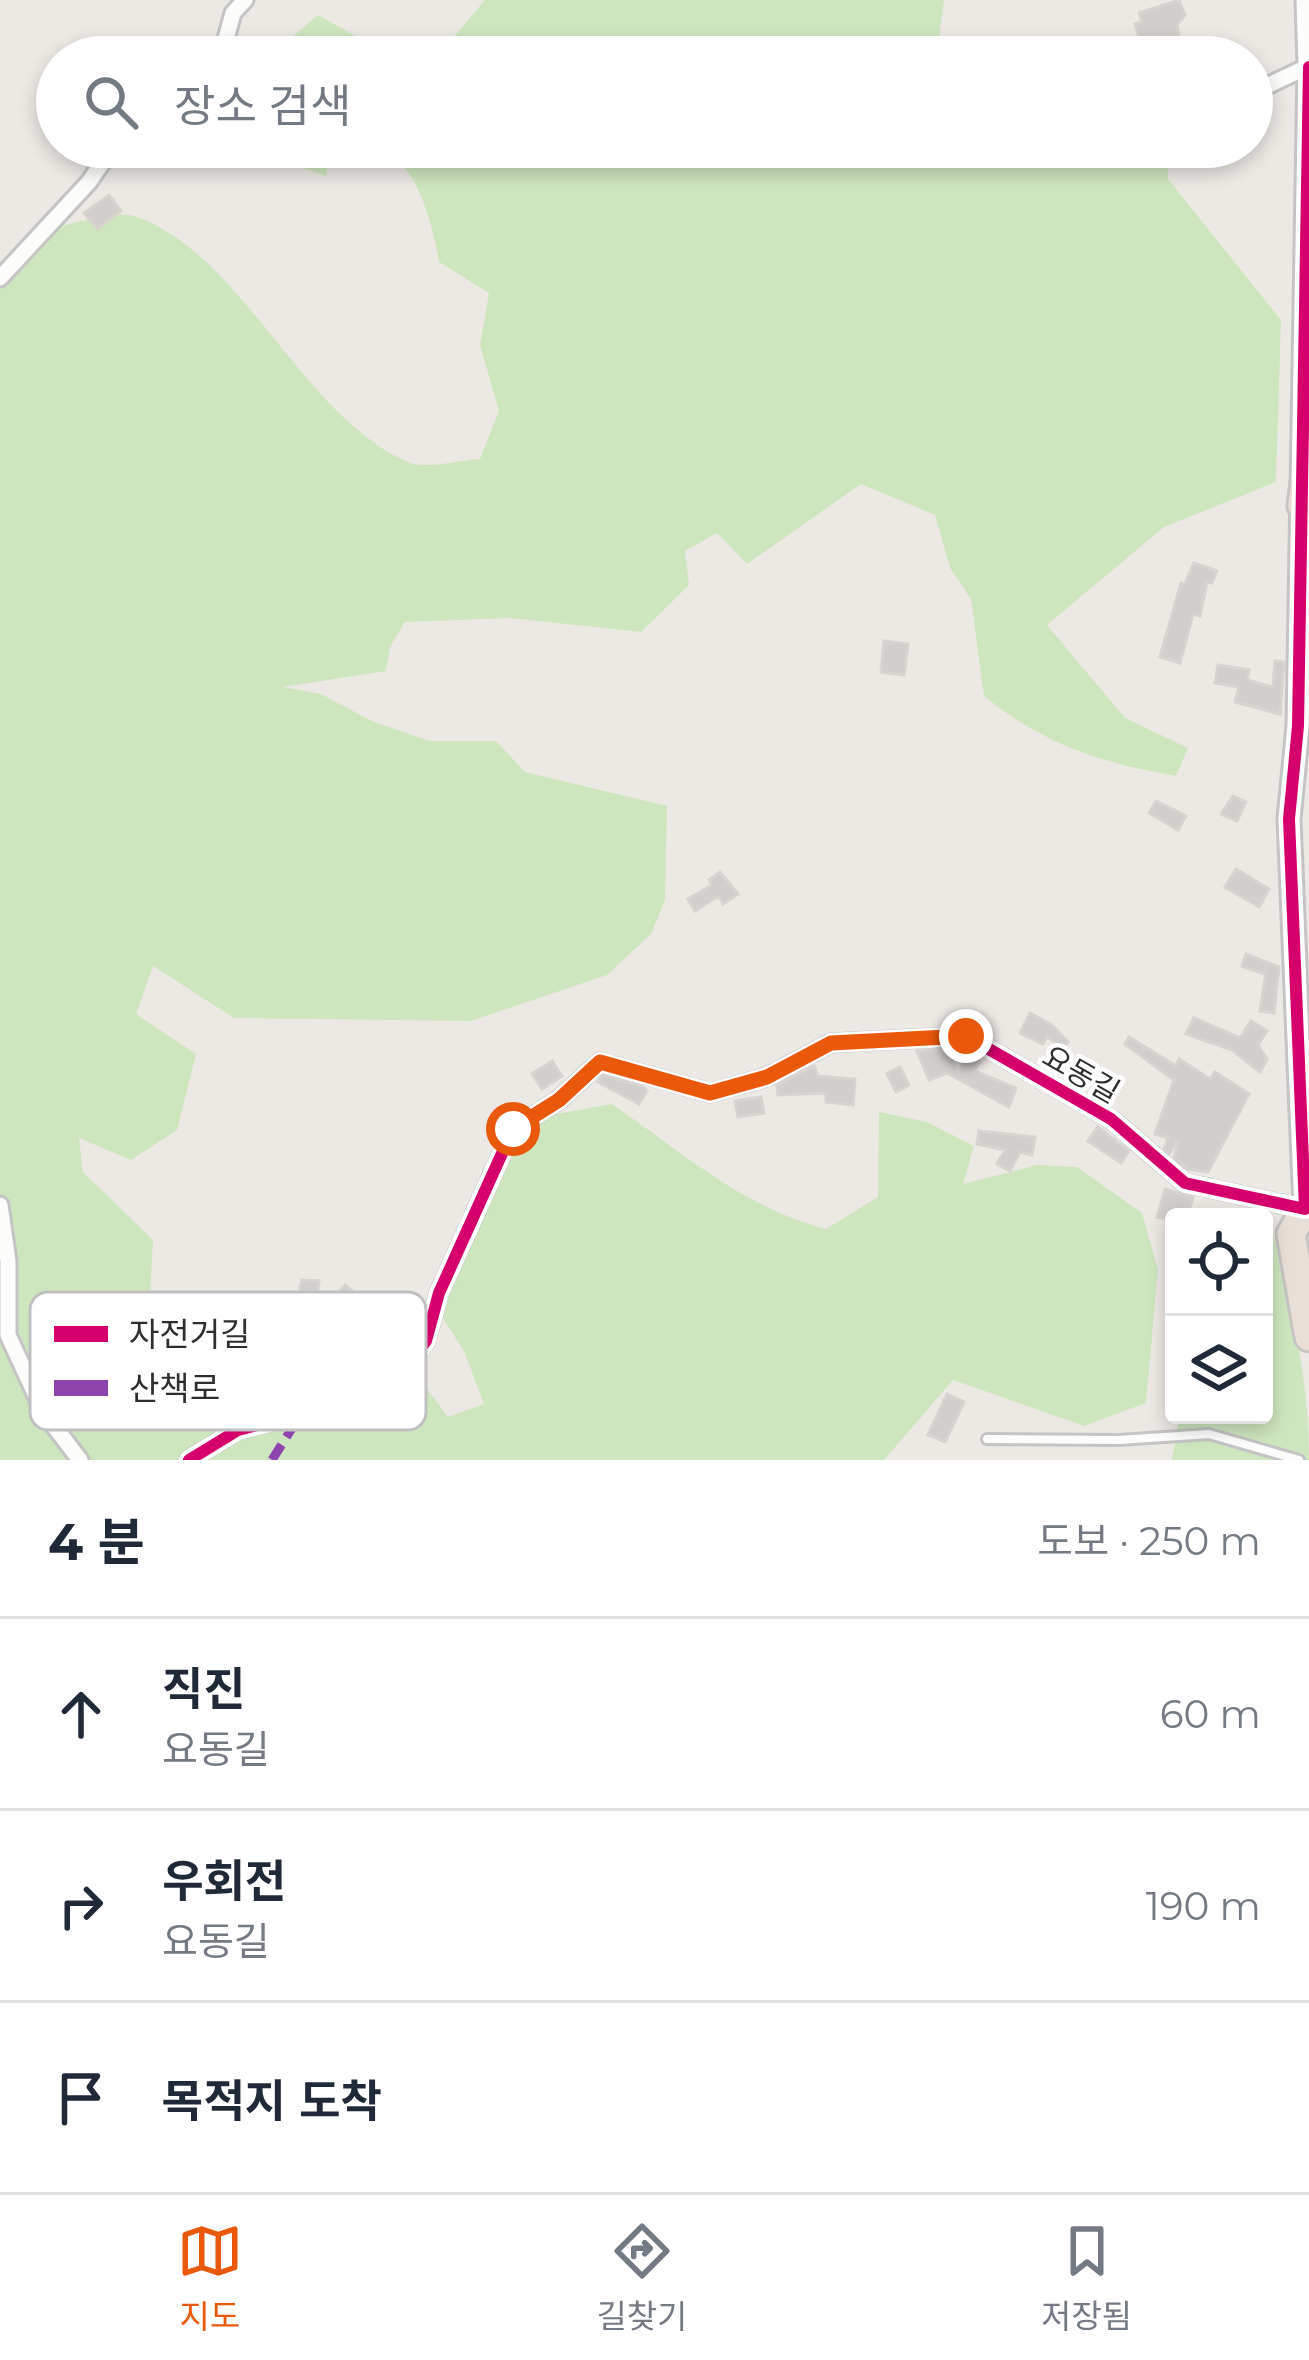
<!DOCTYPE html>
<html lang="ko">
<head>
<meta charset="utf-8">
<style>
  :root { --surface:#fff; --page:#f2f2f3; --text:#1f2937; --muted:#747a83; --line:#e0e1e3; --accent:#ea580c }
  body { margin:0; font-family:Montserrat,"Noto Sans KR",sans-serif; background:var(--page); color:var(--text) }
  .controls { position:absolute; right:36px; bottom:36px; display:grid; overflow:hidden; border-radius:12px; box-shadow:0 6px 18px #0003 }
  .controls button { width:108px; height:108px; display:grid; place-items:center; padding:0; border:0; border-bottom:3px solid var(--line); background:var(--surface); color:var(--text); font:60px sans-serif }
  .stop { position:absolute; width:36px; height:36px; margin:-27px; border:9px solid #ea580c; border-radius:50%; background:#fff }
  .stop.end { background:#ea580c; border-color:#fff; box-shadow:0 3px 12px #0008 }
  .list { margin:0; padding:0; list-style:none }
  h2 { display:flex; justify-content:space-between; align-items:center; height:156px; margin:0; padding:0 48px; font-size:51px }
  h2 small { font-size:39px; font-weight:400; color:var(--muted) }
  .list li { display:grid; grid-template-columns:78px 1fr auto; gap:36px; align-items:center; box-sizing:border-box; height:192px; padding:0 48px; border-top:3px solid var(--line) }
  .list b { display:block; font-size:45px; white-space:nowrap }
  .list p { margin:0; font-size:39px; white-space:nowrap; color:var(--muted) }
  .list em { font-size:39px; font-style:normal; color:var(--muted) }
  .icon { flex:none; width:66px; height:66px; fill:none; stroke:currentColor; stroke-width:2; stroke-linecap:round; stroke-linejoin:round }
  .map { position:relative; flex:none; width:1309px; height:1460px; overflow:hidden }
  .search { position:absolute; background:var(--surface); box-shadow:0 6px 18px #0003; left:36px; right:36px; top:36px; height:132px; display:flex; align-items:center; gap:30px; box-sizing:border-box; padding:0 42px; border-radius:66px; color:var(--muted); font-size:45px }
  .sheet { height:732px; background:var(--surface) }
  nav { display:flex; justify-content:space-around; align-items:center; box-sizing:border-box; height:168px; border-top:3px solid var(--line); background:var(--surface); font-size:33px; color:var(--muted) }
  nav a { display:grid; justify-items:center; gap:6px }
  nav .on { color:var(--accent) }
  .map>svg:first-child { display:block }
  .green { fill:#cee6be }
  .building { fill:#d1cecb; stroke:#d7d4d0; stroke-width:3 }
  .lines { fill:none; stroke-linecap:round; stroke-linejoin:round }
  .lane-casing { stroke:#c5c4c5; stroke-width:14 }
  .street-casing { stroke:#c5c4c5; stroke-width:21 }
  .secondary-casing { stroke:#c5c4c5; stroke-width:27 }
  .highway-casing { stroke:#c6c5c4; stroke-width:33 }
  .lane { stroke:#fcfcfb; stroke-width:8 }
  .street { stroke:#fcfcfb; stroke-width:15 }
  .secondary { stroke:#fcfcfb; stroke-width:21 }
  .highway { stroke:#eadfd6; stroke-width:27 }
  .quiet { stroke:#8e44ad; stroke-width:9; stroke-dasharray:18 9; stroke-linecap:butt }
  .cycleway-casing { stroke:#fff; stroke-width:20 }
  .cycleway { stroke:#d6006c; stroke-width:12 }
  .route { stroke:#ea580c; stroke-width:15 }
  .labels { text-anchor:middle; dominant-baseline:central; stroke-width:9; stroke-linejoin:round; paint-order:stroke }
  .street-label { font-size:30px; fill:#2e2e2e; stroke:#fff }
  .key { fill:#fff; stroke:#c0c0c0; stroke-width:3 }
  .key-label { font-size:33px; fill:#2e2e2e }
</style>
</head>
<body>
<div class="map">
<svg width="1309" height="1460" viewBox="0 0 1309 1460">
  <rect width="100%" height="100%" fill="#ece8e4"/>
  <!-- green -->
  <path class="green" d="M485,0H944L937,57H269L318,15L379,49L437,57Z
    M258,147H331L326,176L259,153Z
    M380,147H1168V179L1281,320L1276,482L1164,527L1047,625L1125,718L1188,748L1176,776C1099,762 1046,746 984,696L971,599L950,568L935,515L861,484L747,564L717,533L685,551L689,585L641,632L510,618L405,622L390,647L386,671L283,687L321,694L372,721L429,741H496L525,772L667,806L665,900L651,934L607,975L471,1021L234,1018L153,966L136,1014L196,1054L177,1130L131,1160L79,1138L83,1172L153,1240L149,1315L136,1382L196,1368L288,1369L334,1377L362,1369L413,1370L448,1417L484,1404L464,1351L435,1306L496,1174L540,1117L612,1104C682,1152 742,1207 826,1229L878,1197L879,1112L927,1122L974,1146L963,1184L1037,1165L1077,1167L1142,1213L1158,1270L1146,1403L1084,1426L953,1380L884,1460H0V289L47,229C71,225 116,209 137,217C243,255 303,417 408,462C425,470 461,460 480,459L499,411L480,345L489,293L439,262C432,222 419,167 380,147Z
    M1273,1235C1293,1309 1309,1383 1309,1460H1172L1180,1415H1264V1238Z"/>
  <!-- building -->
  <path class="building" d="M1179,0L1185,15L1177,25L1179,34L1142,46L1135,24L1142,22L1139,13Z
    M151,147H187V159L151,158Z
    M109,195L121,211L97,229L84,213Z
    M1194,563L1217,571L1212,583L1207,582L1200,616L1193,614L1180,663L1160,657L1181,583L1185,584Z
    M884,641L908,644L904,675L881,672Z
    M1275,661L1284,662L1280,714L1235,702L1239,687L1215,683L1218,665L1249,670L1247,680L1273,687Z
    M1233,796L1246,802L1237,821L1221,814Z
    M1156,801L1186,816L1178,830L1149,813Z
    M1236,869L1269,889L1259,907L1225,887Z
    M720,872L738,894L723,904L719,896L695,911L688,899L712,885L709,880Z
    M1246,954L1279,967L1274,1013L1260,1011L1267,966L1264,974L1242,966Z
    M1030,1013L1052,1025L1068,1042L1062,1050L1047,1036L1043,1044L1020,1033Z
    M1194,1018L1240,1038L1251,1021L1267,1031L1258,1045L1267,1059L1260,1072L1232,1050L1186,1034Z
    M1129,1037L1176,1066L1179,1059L1210,1079L1215,1072L1249,1094L1208,1172L1187,1169L1174,1158L1179,1140L1169,1154L1164,1149L1168,1138L1155,1134L1174,1080L1125,1044Z
    M944,1049L958,1071L968,1055L980,1062L974,1071L1016,1088L1009,1107L947,1073L929,1080L917,1051Z
    M552,1061L562,1076L542,1089L532,1074Z
    M814,1066L818,1076L855,1079L853,1105L826,1102V1093L778,1095L777,1085Z
    M900,1067L909,1085L896,1092L887,1074Z
    M603,1075L643,1087L647,1091L639,1104L598,1082Z
    M761,1097L764,1113L738,1117L735,1101Z
    M1098,1127L1129,1151L1121,1163L1088,1141Z
    M979,1131L1035,1137L1032,1155L1020,1152L1010,1171L997,1164L1005,1150L977,1144Z
    M1165,1189L1193,1197L1188,1217H1174V1222L1157,1217Z
    M302,1280L319,1281L314,1320L293,1318Z
    M345,1285L372,1307L360,1322L333,1300Z
    M947,1394L964,1402L945,1442L928,1435Z"/>
  <g class="lines">
    <!-- lane casing -->
    <g class="lane-casing">
      <path id="lane" d="M987,1439L1119,1440L1209,1434L1299,1460"/>
    </g>
    <!-- street casing -->
    <g class="street-casing">
      <path id="street" d="M221,57L233,13L245,0
        M1252,93L1309,66
        M0,278L89,182L113,147
        M0,1205L8,1261V1335L44,1413L80,1460
        M189,1460L238,1430L354,1400L398,1378L426,1341L439,1293L513,1129L559,1100L600,1062L710,1093L767,1077L831,1043L966,1036L1111,1119L1185,1183L1305,1209"/>
    </g>
    <!-- secondary casing -->
    <g class="secondary-casing">
      <path id="secondary" d="M1307,0L1309,66
        M1305,1209L1289,819L1298,726L1309,67"/>
    </g>
    <!-- highway casing -->
    <g class="highway-casing">
      <path id="highway" d="M1302,506L1309,451
        M1305,1209L1291,1234L1309,1337"/>
    </g>
    <!-- lane -->
    <use href="#lane" class="lane"/>
    <!-- street -->
    <use href="#street" class="street"/>
    <!-- secondary -->
    <use href="#secondary" class="secondary"/>
    <!-- highway -->
    <use href="#highway" class="highway"/>
    <!-- quiet -->
    <path class="quiet" d="M272,1460L301,1414"/>
    <!-- cycleway casing -->
    <g class="cycleway-casing">
      <path id="cycleway" d="M189,1460L238,1430L354,1400L398,1378L426,1341L439,1293L513,1129L559,1100L600,1062L710,1093L767,1077L831,1043L966,1036L1111,1119L1185,1183L1305,1209L1289,819L1298,726L1309,67"/>
    </g>
    <!-- cycleway -->
    <use href="#cycleway" class="cycleway"/>
  </g>
  <g class="lines">
    <!-- route -->
    <path class="route" d="M513,1129L559,1100L600,1062L710,1093L767,1077L831,1043L966,1036"/>
  </g>
  <g class="labels">
    <!-- street labels -->
    <g class="street-label">
      <text transform="translate(1081 1074) rotate(30)">요동길</text>
    </g>
  </g>
  <!-- legend -->
  <rect x="30" y="1292" width="396" height="138" rx="18" class="key"/>
  <rect x="54" y="1326" width="54" height="16" fill="#d6006c"/>
  <rect x="54" y="1380" width="54" height="16" fill="#8e44ad"/>
  <g class="key-label">
    <text x="129" y="1346">자전거길</text>
    <text x="129" y="1400">산책로</text>
  </g>
</svg>
<div class="controls">
<button><svg class="icon" aria-label="locate" viewBox="0 0 24 24"><circle cx="12" cy="12" r="6"/><path d="M12 2v4M12 18v4M2 12h4M18 12h4"/></svg></button>
<button><svg class="icon" aria-label="layers" viewBox="0 0 24 24"><path d="M12 4l9 5-9 5-9-5zM3 14l9 5 9-5"/></svg></button>
</div>
<div class="stop" style="left:513px;top:1129px"></div>
<div class="stop end" style="left:966px;top:1036px"></div>
<div class="search"><svg class="icon" aria-label="search" viewBox="0 0 24 24"><circle cx="10" cy="10" r="6"/><path d="M15 15l6 6"/></svg>장소 검색</div>
</div>
<section class="sheet">
<h2>4 분<small>도보 · 250 m</small></h2>
<ul class="list">
<li><svg class="icon" aria-label="ahead" viewBox="0 0 24 24"><path d="M12 20V5M6 11l6-6 6 6"/></svg><div><b>직진</b><p>요동길</p></div><em>60 m</em></li>
<li><svg class="icon" aria-label="right" viewBox="0 0 24 24"><path d="M7 20v-9h11M14 6l5 5-5 5"/></svg><div><b>우회전</b><p>요동길</p></div><em>190 m</em></li>
<li><svg class="icon" aria-label="arrive" viewBox="0 0 24 24"><path d="M6 21V4h12l-3 4 3 4H6"/></svg><div><b>목적지 도착</b></div></li>
</ul>
</section>
<nav>
<a class="on"><svg class="icon" aria-label="map" viewBox="0 0 24 24"><path d="M3 6l6-2 6 2 6-2v14l-6 2-6-2-6 2zM9 4v14M15 6v14"/></svg>지도</a>
<a><svg class="icon" aria-label="directions" viewBox="0 0 24 24"><path d="M12 3l9 9-9 9-9-9zM9 14v-3h6M13 9l2 2-2 2"/></svg>길찾기</a>
<a><svg class="icon" aria-label="saved" viewBox="0 0 24 24"><path d="M7 4h10v16l-5-4-5 4z"/></svg>저장됨</a>
</nav>
</body>
</html>
